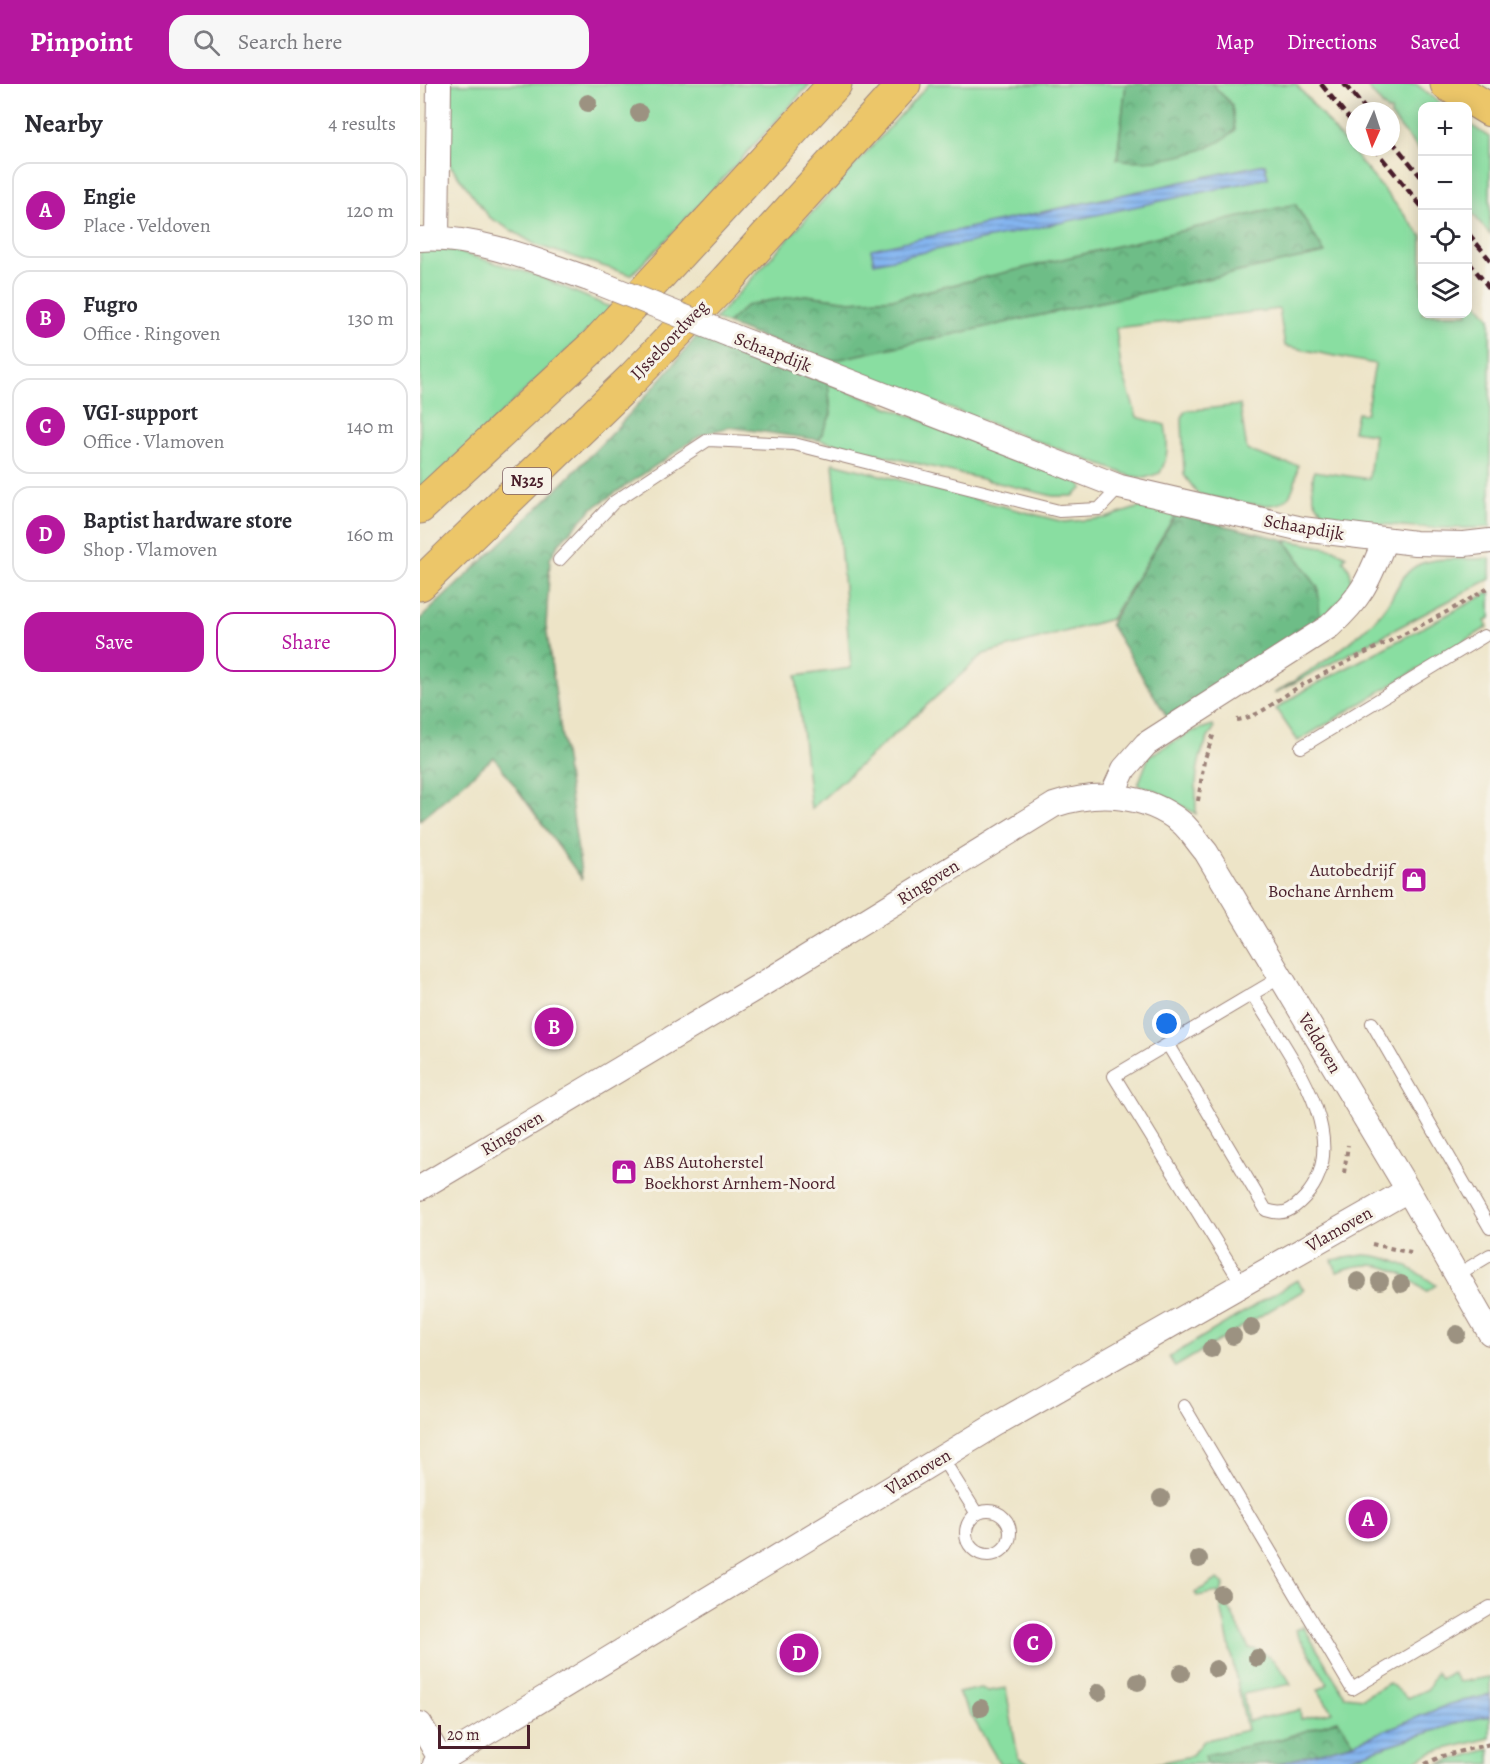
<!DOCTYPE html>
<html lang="en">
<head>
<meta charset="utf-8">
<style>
  :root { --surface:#fff; --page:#f7f7f7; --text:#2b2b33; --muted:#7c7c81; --line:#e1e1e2; --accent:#b5179e }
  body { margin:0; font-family:Alegreya,serif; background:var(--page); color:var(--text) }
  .controls { position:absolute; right:18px; top:18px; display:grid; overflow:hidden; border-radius:12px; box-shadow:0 3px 15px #0003 }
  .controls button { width:54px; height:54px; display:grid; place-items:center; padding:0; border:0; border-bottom:2px solid var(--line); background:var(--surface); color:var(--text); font:30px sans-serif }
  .compass { position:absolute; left:926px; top:18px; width:54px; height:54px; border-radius:50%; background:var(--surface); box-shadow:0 3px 15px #0003; rotate:183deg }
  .scale { position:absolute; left:18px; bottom:15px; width:92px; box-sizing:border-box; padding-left:6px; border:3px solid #4a1f2b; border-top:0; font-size:16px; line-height:21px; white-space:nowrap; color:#4a1f2b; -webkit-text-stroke:4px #f7f3e8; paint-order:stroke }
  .you { position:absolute; left:747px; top:940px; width:21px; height:21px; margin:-15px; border:4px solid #fff; border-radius:50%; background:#1a73e8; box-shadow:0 0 0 9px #1a73e833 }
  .badge { display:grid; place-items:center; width:39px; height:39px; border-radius:50%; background:var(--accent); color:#fff; font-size:20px; font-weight:700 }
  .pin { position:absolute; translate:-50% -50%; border:3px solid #fff; box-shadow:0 2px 6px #0006 }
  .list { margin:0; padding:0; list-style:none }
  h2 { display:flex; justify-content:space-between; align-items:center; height:78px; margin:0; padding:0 24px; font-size:26px }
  h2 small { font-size:20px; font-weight:400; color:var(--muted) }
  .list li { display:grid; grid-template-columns:39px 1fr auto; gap:18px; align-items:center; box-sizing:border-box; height:96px; margin:0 12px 12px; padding:0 12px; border:2px solid var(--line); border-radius:18px }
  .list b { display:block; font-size:22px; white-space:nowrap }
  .list p { margin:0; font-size:20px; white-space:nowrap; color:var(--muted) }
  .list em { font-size:20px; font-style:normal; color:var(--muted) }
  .actions { display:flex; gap:12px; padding:18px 24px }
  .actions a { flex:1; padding:14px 0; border:2px solid var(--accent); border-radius:18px; text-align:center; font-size:21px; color:var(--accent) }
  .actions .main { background:var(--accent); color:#fff }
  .icon { flex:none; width:33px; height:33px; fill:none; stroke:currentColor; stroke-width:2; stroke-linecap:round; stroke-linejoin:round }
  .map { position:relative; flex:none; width:1070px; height:1680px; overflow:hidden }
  header { display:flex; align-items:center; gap:36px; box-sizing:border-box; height:84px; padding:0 30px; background:var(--accent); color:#fff }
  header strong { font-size:28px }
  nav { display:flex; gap:33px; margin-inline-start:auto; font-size:21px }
  .search { width:420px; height:54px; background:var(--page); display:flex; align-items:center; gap:15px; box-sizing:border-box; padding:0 21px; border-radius:18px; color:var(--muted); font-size:22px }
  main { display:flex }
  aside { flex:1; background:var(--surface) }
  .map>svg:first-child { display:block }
  .grass { fill:#89dea1; stroke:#6a7e66; stroke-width:1.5; fill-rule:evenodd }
  .forest { fill:url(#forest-crowns); stroke:#5c6e59; stroke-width:1.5 }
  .water { fill:url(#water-rules); stroke:#676a8e; stroke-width:1.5 }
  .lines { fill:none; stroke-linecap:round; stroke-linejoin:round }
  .lane-casing { stroke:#9c8279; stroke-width:14 }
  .street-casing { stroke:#9c8279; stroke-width:26 }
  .primary-casing { stroke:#9c8279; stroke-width:35 }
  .highway-casing { stroke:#9c8279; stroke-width:35 }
  .path { stroke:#9c8279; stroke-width:4; stroke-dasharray:4.5 4.5; stroke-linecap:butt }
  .lane { stroke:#fff; stroke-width:12 }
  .street { stroke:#fff; stroke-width:24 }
  .primary { stroke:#ecc669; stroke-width:33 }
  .highway { stroke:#ecc669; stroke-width:33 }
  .rail { stroke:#4a1f2b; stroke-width:4.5; stroke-dasharray:9 4.5; stroke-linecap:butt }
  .street-bridge-casing { stroke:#9c8279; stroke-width:26; stroke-linecap:butt }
  .street-bridge { stroke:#fff; stroke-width:24 }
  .tree { fill:#9c9281 }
  .labels { text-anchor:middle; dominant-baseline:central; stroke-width:6; stroke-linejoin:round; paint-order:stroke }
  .shield { fill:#f7f3e8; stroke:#7e5f64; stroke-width:1.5 }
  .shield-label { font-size:16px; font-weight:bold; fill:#4a1f2b }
  .street-label { font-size:18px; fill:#4a1f2b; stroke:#f7f3e8 }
  .poi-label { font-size:18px; fill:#4a1f2b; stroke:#f7f3e8; text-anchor:end }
</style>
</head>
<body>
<header>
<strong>Pinpoint</strong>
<div class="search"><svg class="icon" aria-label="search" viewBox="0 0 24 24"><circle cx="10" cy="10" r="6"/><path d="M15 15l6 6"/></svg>Search here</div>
<nav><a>Map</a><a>Directions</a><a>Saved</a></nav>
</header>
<main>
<aside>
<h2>Nearby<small>4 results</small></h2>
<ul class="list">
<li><span class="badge">A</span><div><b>Engie</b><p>Place · Veldoven</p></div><em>120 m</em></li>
<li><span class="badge">B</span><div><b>Fugro</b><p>Office · Ringoven</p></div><em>130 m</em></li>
<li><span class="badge">C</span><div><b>VGI-support</b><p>Office · Vlamoven</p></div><em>140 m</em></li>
<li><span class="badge">D</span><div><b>Baptist hardware store</b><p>Shop · Vlamoven</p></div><em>160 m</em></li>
</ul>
<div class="actions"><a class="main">Save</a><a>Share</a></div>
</aside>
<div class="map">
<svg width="1070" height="1680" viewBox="0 0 1070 1680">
  <defs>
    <pattern id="forest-crowns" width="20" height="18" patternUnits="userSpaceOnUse" patternTransform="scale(1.5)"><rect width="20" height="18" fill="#6ebd87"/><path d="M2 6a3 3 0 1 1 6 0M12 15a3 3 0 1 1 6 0" fill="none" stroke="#5c996f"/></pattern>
    <pattern id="water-rules" width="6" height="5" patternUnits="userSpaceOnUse" patternTransform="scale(1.5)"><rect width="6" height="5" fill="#84b5f0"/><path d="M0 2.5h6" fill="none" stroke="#6e93c3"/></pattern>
  </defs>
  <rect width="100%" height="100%" fill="#f7f3e8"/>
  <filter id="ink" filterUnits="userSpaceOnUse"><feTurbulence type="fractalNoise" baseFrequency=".0167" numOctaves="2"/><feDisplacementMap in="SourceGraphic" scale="12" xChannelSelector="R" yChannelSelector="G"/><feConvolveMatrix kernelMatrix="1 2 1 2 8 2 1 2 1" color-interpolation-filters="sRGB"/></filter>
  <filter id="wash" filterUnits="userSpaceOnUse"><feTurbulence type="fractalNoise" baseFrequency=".008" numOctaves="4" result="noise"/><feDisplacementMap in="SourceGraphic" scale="24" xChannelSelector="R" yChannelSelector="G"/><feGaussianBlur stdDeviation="1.35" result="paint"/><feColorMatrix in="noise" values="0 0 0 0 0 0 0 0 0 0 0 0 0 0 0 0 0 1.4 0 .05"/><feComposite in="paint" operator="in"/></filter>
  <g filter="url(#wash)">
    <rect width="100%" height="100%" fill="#ede4c7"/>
    <!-- grass -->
    <path class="grass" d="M27,0H390L253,149L211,191L116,161L69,133L30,81Z
      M509,0H706L697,75L812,21L792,0H876L1002,152V230H1048V207L1070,234V443C1016,447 964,441 910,434C892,420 890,409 894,387L949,395L954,350L933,347L937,329L946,330L955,280L865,262L859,225L696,244L701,284L717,333L745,341C748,359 749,372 740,389L725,394L711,392L406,278L904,169L875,120L477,214L430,217L386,211L347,217L327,222L307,240L295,235ZM845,80L848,94L454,178Z
      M945,0H996L1024,22H1002V70L971,32V27H967Z
      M1048,39L1070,54V151L1048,124Z
      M32,166L116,191L192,224L0,407V167Z
      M408,299L661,400L663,404L653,412H633L399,356L411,330Z
      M820,321L827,366L860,378L878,381C874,420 862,425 825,419C809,416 793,414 778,410L764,391L762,334L765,327Z
      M413,379L644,438L686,434L726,421L756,430L691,535L564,570L391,725L376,592L431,584Z
      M865,456L914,465L926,472L923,476C945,500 917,518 900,536L898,504Z
      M1070,474V495L853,610C888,588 935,560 962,528C975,513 979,490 998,481C1019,471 1047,477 1070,474Z
      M1070,508V534L1065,537L1068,543L878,657L856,625L887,605Z
      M793,641L794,644C775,672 775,698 776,730L734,706L718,701L729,672L771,648Z
      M944,1171C973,1172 993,1185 1016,1201L1006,1208C978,1183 953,1173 917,1188L912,1176Z
      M877,1196L884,1206L755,1283L749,1273Z
      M798,1495L804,1500L801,1508L829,1564C848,1567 862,1584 871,1600L823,1610L828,1637L880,1626L881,1635L912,1628L898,1606L908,1600L875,1546L883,1542L925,1612L943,1614L969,1599L988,1614L1008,1605L1016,1588L1021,1595L1032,1588L1039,1598L1070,1593V1611L1030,1620L934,1659L918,1636L861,1655L786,1671L787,1680H734L771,1672L783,1657L827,1646L798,1508L777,1512L775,1509Z
      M561,1604L568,1607L586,1604L598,1674L610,1680H580L538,1609Z
      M1070,1632V1654L1013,1668L989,1680H911L1047,1636Z
      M1070,1665V1680H1018Z"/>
    <!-- forest -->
    <path class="forest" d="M706,0H792L812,21L815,46C789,71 732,81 697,75Z
      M875,120L905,169L406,278L307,240L326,222L347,217L386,211L430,217L477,214Z
      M276,253L408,299L411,330L399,356L309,343L281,351L173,424L139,459L130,475L126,542L162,795L74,673L0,736V535C96,446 194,355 276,253Z
      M756,430L865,456L898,504L900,536L749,636L690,540Z
      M918,1636L934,1659L857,1680H787L785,1671L861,1655Z"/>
    <!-- water -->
    <path class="water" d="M845,80L848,94L454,179L451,165Z
      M1070,1611V1632L1047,1636L911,1680H857L934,1659L1030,1620Z"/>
  </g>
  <g filter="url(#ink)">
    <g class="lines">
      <!-- lane casing -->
      <g class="lane-casing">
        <path id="lane" d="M139,476L194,418L288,356L374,360L639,427L679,425L700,403
          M881,663L1064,552
          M952,939L1070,1144
          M748,961L846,1126C864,1132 872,1127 885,1113C938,1054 863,962 832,910
          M1037,1191L1070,1171
          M822,1200L694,992L861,893
          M764,1322L932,1605L1070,1523
          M522,1374L557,1430
          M546 1449a22 22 0 1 1 44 0a22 22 0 1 1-44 0Z"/>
      </g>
      <!-- street casing -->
      <g class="street-casing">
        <path id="street" d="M17,153L19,0
          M0,155C53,151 120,178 169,195
          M310,251L700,403L882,445L995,459L1044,460L1070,457
          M692,711L704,685L726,660L910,542C943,512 948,497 965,456
          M0,1104L346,898L634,721C678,707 725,709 762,739C771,747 778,759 786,768L988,1106L1070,1249
          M0,1640L21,1676
          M15,1680L577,1340L988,1106"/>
      </g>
      <!-- primary casing -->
      <g class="primary-casing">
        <path id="primary" d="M1027,0L1070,26"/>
      </g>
      <!-- highway casing -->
      <g class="highway-casing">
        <path id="highway" d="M0,423L177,259L415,0
          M0,500L213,294L306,197L484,0"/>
      </g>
      <!-- path -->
      <path class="path" d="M817,636C841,633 861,612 882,601C944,568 1010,540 1070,503
        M778,717L784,677L794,649
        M924,1089L928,1061
        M952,1160L991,1169
        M1005,1680L1022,1672L1070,1660"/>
      <!-- lane -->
      <use href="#lane" class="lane"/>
      <!-- street -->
      <use href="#street" class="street"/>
      <!-- primary -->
      <use href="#primary" class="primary"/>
      <!-- highway -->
      <use href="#highway" class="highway"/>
      <!-- rail -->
      <path class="rail" d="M901,0L935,42
        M924,0L947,27
        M971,56L1002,94
        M953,63L1002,123
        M1048,149L1070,176
        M1048,177L1070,205"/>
      <!-- street-bridge casing -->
      <g class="street-bridge-casing">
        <path id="street-bridge" d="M169,195L310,251"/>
      </g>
      <!-- street-bridge -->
      <use href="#street-bridge" class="street-bridge"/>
    </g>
    <!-- trees -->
    <g class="tree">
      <circle cx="168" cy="19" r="9"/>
      <circle cx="219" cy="29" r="9"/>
      <circle cx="938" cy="1197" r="9"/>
      <circle cx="960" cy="1197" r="9"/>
      <circle cx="981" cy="1200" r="9"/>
      <circle cx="831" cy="1243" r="9"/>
      <circle cx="1037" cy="1250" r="9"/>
      <circle cx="813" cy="1252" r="9"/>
      <circle cx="791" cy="1265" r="9"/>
      <circle cx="741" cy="1414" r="9"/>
      <circle cx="779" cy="1475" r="9"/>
      <circle cx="801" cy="1510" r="9"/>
      <circle cx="837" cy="1574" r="9"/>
      <circle cx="796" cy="1585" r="9"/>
      <circle cx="761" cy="1589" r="9"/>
      <circle cx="718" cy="1598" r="9"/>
      <circle cx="679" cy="1608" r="9"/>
      <circle cx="561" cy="1624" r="9"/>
    </g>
  </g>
  <!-- icons -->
  <defs>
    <g id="shop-square" transform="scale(1.35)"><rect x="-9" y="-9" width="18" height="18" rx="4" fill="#b5179e" stroke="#f7f3e8"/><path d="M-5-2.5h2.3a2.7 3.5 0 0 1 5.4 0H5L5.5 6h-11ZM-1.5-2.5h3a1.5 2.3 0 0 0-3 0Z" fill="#fff"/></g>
  </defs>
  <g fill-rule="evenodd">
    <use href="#shop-square" x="994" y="796"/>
    <use href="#shop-square" x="204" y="1088"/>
  </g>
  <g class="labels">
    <!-- shield labels -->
    <rect class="shield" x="83" y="384" width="48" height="26" rx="4.5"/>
    <g class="shield-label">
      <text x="107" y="397">N325</text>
    </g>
    <!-- street labels -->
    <g class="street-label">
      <text transform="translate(249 256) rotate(-46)">IJsseloordweg</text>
      <text transform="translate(353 268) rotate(21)">Schaapdijk</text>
      <text transform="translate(884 443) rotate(10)">Schaapdijk</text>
      <text transform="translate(508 798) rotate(-32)">Ringoven</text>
      <text transform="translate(900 959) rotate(59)">Veldoven</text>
      <text transform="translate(92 1049) rotate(-31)">Ringoven</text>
      <text transform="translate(919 1145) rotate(-30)">Vlamoven</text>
      <text transform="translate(498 1388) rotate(-31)">Vlamoven</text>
    </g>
    <!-- poi labels -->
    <g class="poi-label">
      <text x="974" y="786">Autobedrijf<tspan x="974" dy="21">Bochane Arnhem</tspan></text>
      <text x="224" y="1078" text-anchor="start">ABS Autoherstel<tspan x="224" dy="21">Boekhorst Arnhem-Noord</tspan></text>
    </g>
  </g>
</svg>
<div class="controls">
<button>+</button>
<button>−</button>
<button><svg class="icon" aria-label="locate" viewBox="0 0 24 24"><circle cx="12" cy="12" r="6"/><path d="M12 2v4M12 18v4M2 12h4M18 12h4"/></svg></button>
<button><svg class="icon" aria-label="layers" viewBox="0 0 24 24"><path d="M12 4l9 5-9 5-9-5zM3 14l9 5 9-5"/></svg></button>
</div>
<svg class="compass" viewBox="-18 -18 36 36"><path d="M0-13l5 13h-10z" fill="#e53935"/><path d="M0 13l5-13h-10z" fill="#7c7c81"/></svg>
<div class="scale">20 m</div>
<div class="you"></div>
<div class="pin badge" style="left:948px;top:1435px">A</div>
<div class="pin badge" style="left:134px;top:943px">B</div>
<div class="pin badge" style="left:613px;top:1559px">C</div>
<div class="pin badge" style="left:379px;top:1569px">D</div>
</div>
</main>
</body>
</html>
